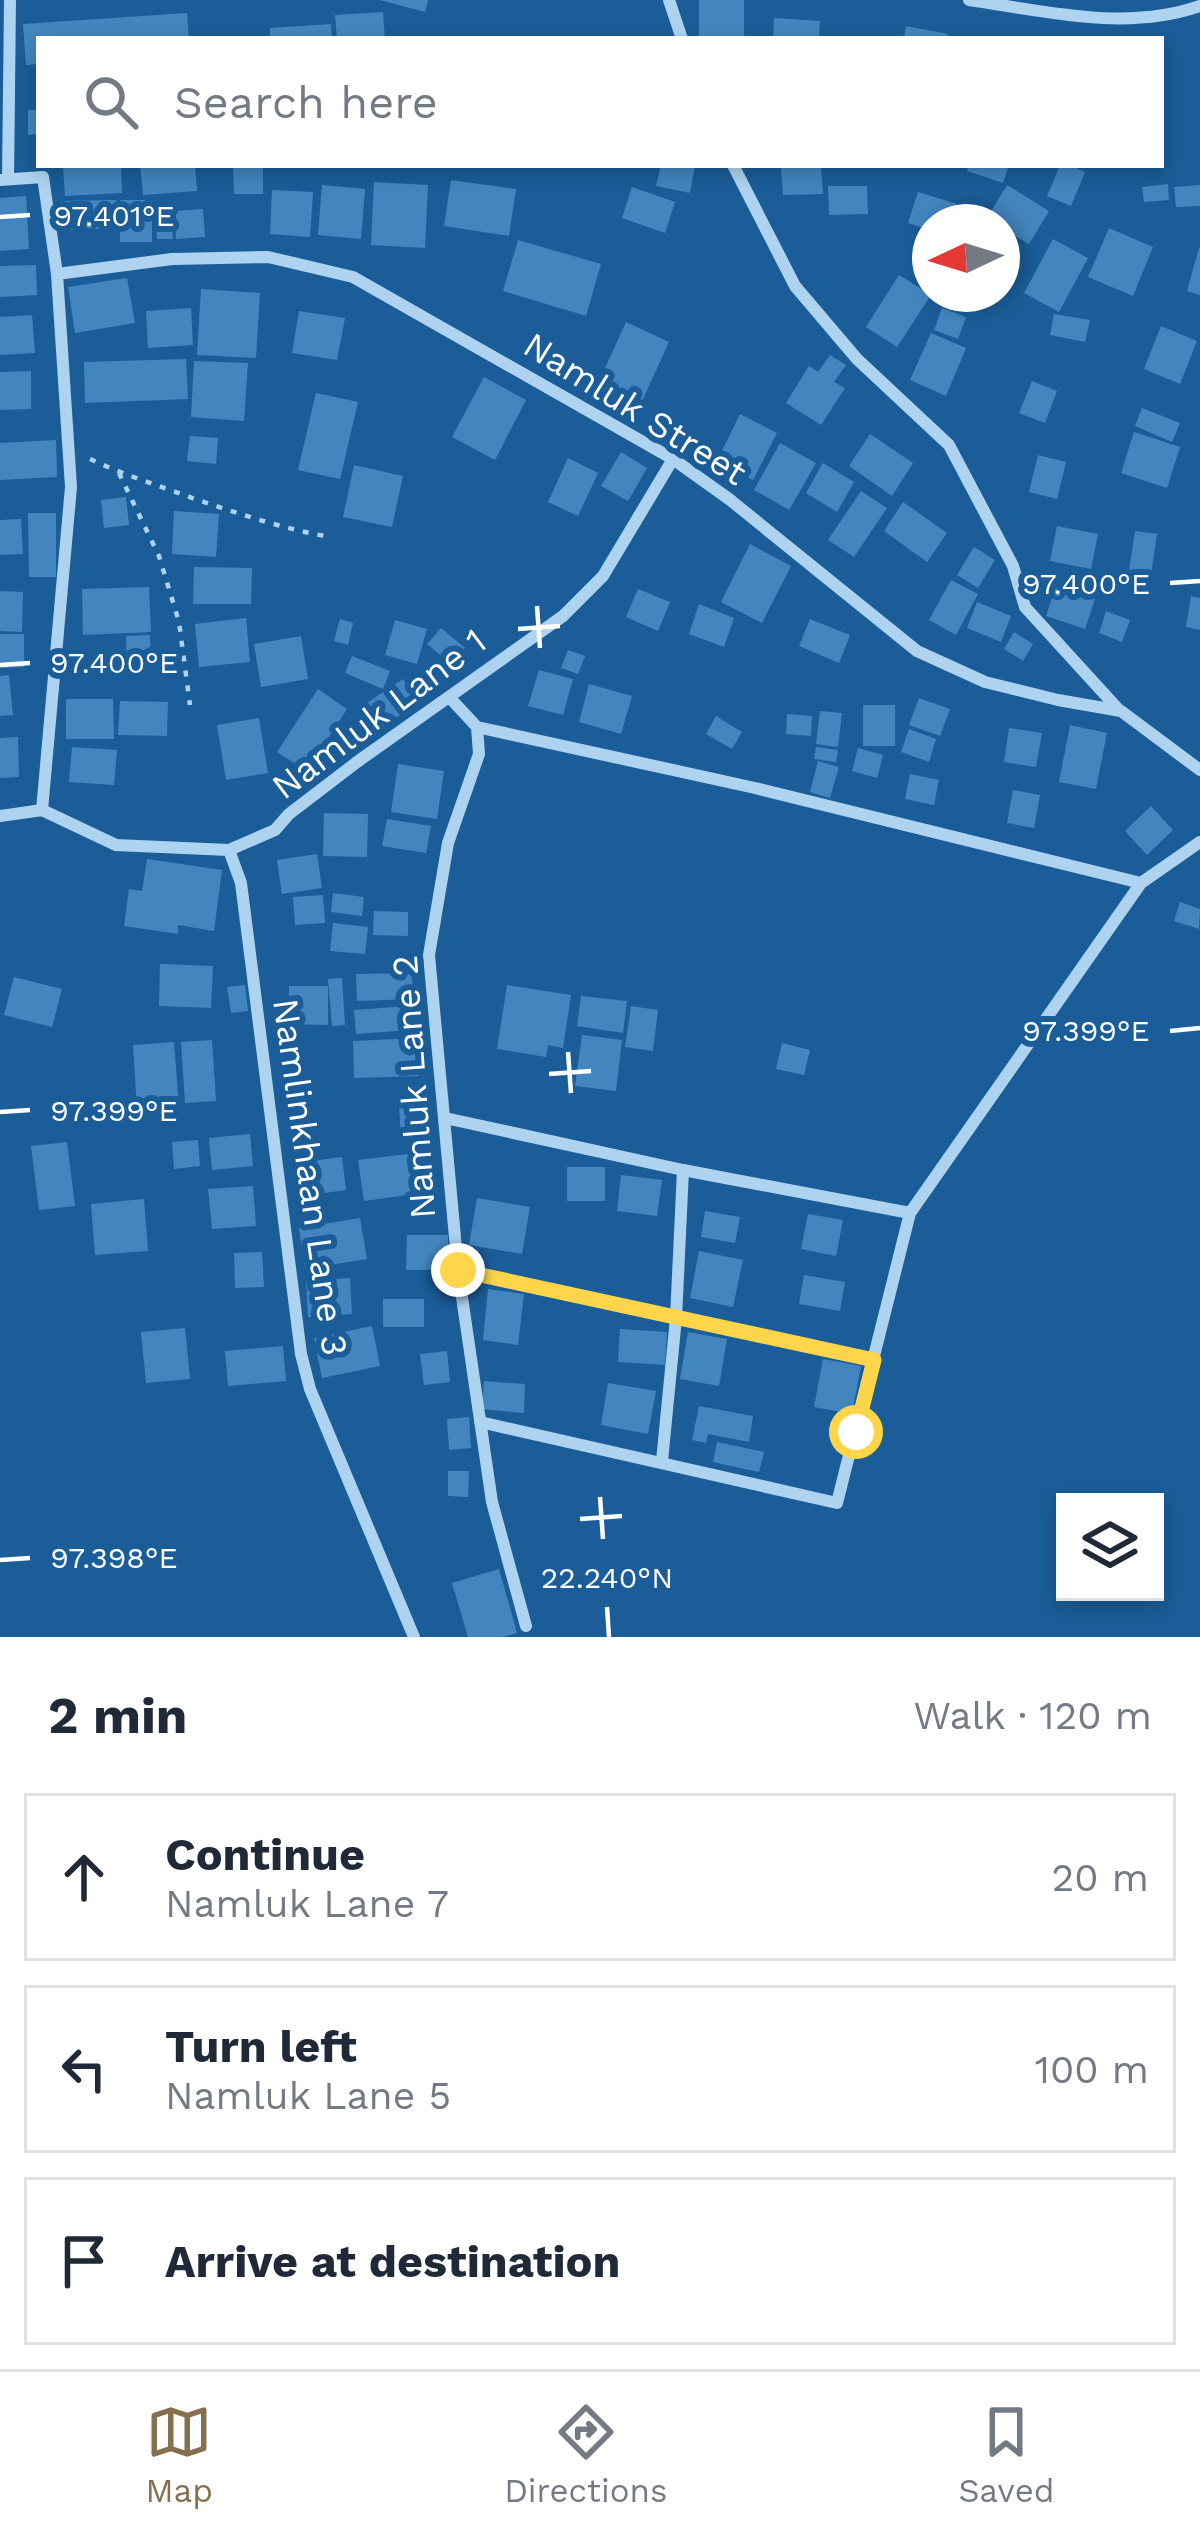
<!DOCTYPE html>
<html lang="en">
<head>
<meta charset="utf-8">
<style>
  :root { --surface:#fff; --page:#f6f6f7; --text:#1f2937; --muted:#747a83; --line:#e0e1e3; --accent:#84704f }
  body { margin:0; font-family:"Work Sans",sans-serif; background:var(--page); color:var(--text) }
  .controls { position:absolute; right:36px; bottom:36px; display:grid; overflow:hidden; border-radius:0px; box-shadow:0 6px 18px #0003 }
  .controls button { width:108px; height:108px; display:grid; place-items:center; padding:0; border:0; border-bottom:3px solid var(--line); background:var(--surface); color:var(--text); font:60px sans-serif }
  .compass { position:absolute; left:912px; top:204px; width:108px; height:108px; border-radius:50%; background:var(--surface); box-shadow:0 6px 18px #0003; rotate:266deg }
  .stop { position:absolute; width:36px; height:36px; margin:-27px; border:9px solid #ffd54a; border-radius:50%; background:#fff }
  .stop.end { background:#ffd54a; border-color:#fff; box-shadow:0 3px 12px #0008 }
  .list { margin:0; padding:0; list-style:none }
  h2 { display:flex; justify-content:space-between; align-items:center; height:156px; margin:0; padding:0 48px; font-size:51px }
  h2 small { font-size:39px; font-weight:400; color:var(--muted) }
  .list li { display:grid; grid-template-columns:78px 1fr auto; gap:36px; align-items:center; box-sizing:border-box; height:168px; margin:0 24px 24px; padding:0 24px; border:3px solid var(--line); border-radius:0px }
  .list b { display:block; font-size:45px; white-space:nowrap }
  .list p { margin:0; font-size:39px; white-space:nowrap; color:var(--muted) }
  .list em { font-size:39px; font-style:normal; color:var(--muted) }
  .icon { flex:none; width:66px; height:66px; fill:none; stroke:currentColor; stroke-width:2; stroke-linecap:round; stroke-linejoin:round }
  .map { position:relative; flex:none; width:1200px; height:1637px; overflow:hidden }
  .search { position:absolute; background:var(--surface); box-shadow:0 6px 18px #0003; left:36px; right:36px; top:36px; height:132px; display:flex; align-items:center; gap:30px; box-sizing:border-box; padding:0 42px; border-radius:0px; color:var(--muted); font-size:45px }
  .sheet { height:732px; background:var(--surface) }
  nav { display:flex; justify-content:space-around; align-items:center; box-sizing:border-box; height:168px; border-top:3px solid var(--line); background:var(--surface); font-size:33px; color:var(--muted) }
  nav a { display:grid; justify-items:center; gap:6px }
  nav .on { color:var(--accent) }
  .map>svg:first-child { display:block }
  .building { fill:#4386bf }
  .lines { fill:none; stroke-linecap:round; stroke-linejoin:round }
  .path { stroke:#aed3f1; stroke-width:4.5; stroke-dasharray:6 9; stroke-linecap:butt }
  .street { stroke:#aed3f1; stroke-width:12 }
  .route { stroke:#ffd54a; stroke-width:15 }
  .ticks { fill:none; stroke:#fff; stroke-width:4.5 }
  .labels { text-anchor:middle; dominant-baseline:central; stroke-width:12; stroke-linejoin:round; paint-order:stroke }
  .street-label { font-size:36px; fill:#fff; stroke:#1a5d98 }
  .ticks-label { font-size:30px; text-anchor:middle; fill:#fff; stroke:#1a5d98; stroke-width:12; stroke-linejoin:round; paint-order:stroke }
</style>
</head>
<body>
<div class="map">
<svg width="1200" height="1637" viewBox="0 0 1200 1637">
  <rect width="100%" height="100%" fill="#1a5d98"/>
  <!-- building -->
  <path class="building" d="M380,0H428L425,12Z
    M699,0H744V39H699Z
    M383,12L385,39H337L335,15Z
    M187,13L189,39H39V64L26,65L23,24Z
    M774,18L820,21L819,39H773Z
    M331,24L332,39H270V28Z
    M906,26L948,34L947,39H904Z
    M28,110H39V134L28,135Z
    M121,165L122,193L65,196L63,167Z
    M140,165H195L197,191L143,195Z
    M233,165H263V194H234Z
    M661,165H695L690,193L656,186Z
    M781,165H821L823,194L783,195Z
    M969,165H1009L1003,183L967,171Z
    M1060,165H1069L1085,172L1071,206L1047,196Z
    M451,180L516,189L509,236L444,226Z
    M374,182L428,185L425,248L371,245Z
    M1168,184L1169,200L1144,202L1142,187Z
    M322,185L365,189L361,239L318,235Z
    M1007,185L1049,211L1029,244L1002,228V222H993L987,218Z
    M1200,185V206L1176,207L1174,187Z
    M828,186H867L868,214L829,215Z
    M632,187L675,202L665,233L622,218Z
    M272,190L313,192L310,237L270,234Z
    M918,192L957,204L951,222H930V230L908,223Z
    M26,196L29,249L0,251V198Z
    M116,200L117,218H101V229L62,230L61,201Z
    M120,200H152V242H120Z
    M171,206L173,239H157L156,207Z
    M203,209L205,237L176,239L174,211Z
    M1109,228L1153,247L1133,296L1088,277Z
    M1053,239L1088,258L1059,312L1024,293Z
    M518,240L601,264L586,316L503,291Z
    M1199,248H1200V295L1187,291Z
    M36,265L37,295L0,297V266Z
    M899,275L931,295L897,347L866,327Z
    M127,278L135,323L75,333L68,287Z
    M201,289L260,293L256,358L197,355Z
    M191,308L193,345L148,348L146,311Z
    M942,308L966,317L958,339L934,330Z
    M299,311L345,318L337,360L292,353Z
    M1054,314L1090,320L1085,342L1050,335Z
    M32,315L35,353L0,355V317Z
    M626,322L669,342L638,410L595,390Z
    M1161,326L1197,341L1180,384L1144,369Z
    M931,333L966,348L946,396L910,380Z
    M830,355L846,365L834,382L845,388L821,425L786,403L809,366L818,372Z
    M186,359L188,399L85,403L84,362Z
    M194,361L248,363L244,421L191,417Z
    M31,371V409L0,410V372Z
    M484,377L526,400L495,460L452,437Z
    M1032,381L1057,391L1045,423L1019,413Z
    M316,393L358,402L340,479L298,470Z
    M1142,408L1180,423L1172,442L1135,426Z
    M740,414L777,433L753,480L717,461Z
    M1134,432L1180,447L1167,488L1121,473Z
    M870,434L913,463L892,496L849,466Z
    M190,436L218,438L216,464L187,461Z
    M56,440L57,477L0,480V443Z
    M780,443L816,463L789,510L754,490Z
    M621,452L647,468L628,501L601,486Z
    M1038,455L1066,462L1057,499L1029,492Z
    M568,458L598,473L578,516L548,502Z
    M823,463L854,482L837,512L806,493Z
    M354,465L403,476L392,527L343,517Z
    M861,491L887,508L854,557L828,540Z
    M126,497L129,525L104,528L101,500Z
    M903,502L947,533L927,562L884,531Z
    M174,511L219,514L216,557L172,554Z
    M28,513H56V577H29Z
    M21,519L23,554L0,555V520Z
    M1057,526L1098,534L1091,569L1050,561Z
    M1135,531L1157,534L1151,575L1129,571Z
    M750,544L791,566L762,623L721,602Z
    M974,547L995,560L978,588L957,575Z
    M194,567L252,568L251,604H193Z
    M951,580L978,594L956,635L929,620Z
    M1057,583L1096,596L1085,629L1046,616Z
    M149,587L151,632L83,635L82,589Z
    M638,589L670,602L658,631L626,617Z
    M0,591L23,592L22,632L0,631Z
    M1191,596L1200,598V630L1186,627Z
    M977,602L1011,616L1001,642L967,628Z
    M699,604L734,618L724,647L689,634Z
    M1106,611L1130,620L1122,642L1099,633Z
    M246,618L250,662L199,667L195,624Z
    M340,619L353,623L348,645L334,641Z
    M810,619L850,635L839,663L799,646Z
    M395,620L427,629L417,664L385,655Z
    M441,628L465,648L451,664L427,644Z
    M1014,632L1033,644L1023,661L1004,649Z
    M0,634H24V667L0,668Z
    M150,635L151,668L127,669L126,636Z
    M301,636L308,679L261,687L254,644Z
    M568,650L585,656L578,674L561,668Z
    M352,656L390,671L383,689L345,673Z
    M539,670L573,679L563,715L528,706Z
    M9,675L13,715L0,716V676Z
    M403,679L418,703L374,732L359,708Z
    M589,684L632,696L621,734L579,722Z
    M318,689L347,709L307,771L277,752Z
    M919,698L950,709L940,736L909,725Z
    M66,699H113L114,739H66Z
    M120,701L168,702L167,736L118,735Z
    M863,705H895V746H863Z
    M820,711L842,713L838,747L816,744Z
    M787,714L812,716L811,736L786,734Z
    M716,716L742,732L732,749L706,734Z
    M259,718L268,773L226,780L217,725Z
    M1070,725L1107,733L1096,789L1059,782Z
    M1009,728L1042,733L1036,767L1004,762Z
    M909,729L936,739L929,762L901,752Z
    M18,737L19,777L0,778V738Z
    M72,747L117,750L114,785L69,782Z
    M816,747L838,750L836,762L814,759Z
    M858,748L883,755L877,778L852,771Z
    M818,761L839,767L830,798L810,792Z
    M398,764L444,771L437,819L391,812Z
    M910,774L939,780L934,805L905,799Z
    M1013,790L1040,795L1034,828L1007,823Z
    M1151,806L1173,830L1147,855L1125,831Z
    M324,813L368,814L367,857L323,856Z
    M387,819L431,826L426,853L382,846Z
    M317,854L322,888L282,894L277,860Z
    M147,859L222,870L214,931L178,925V934L124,926L129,889L142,891Z
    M333,893L364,897L362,916L331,912Z
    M323,895L325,923L295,925L293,897Z
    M1180,902L1200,909L1199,929L1174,921Z
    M374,911L408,912V936L373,935Z
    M333,923L368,927L365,954L330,951Z
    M160,964L213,966L211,1008L159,1006Z
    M412,973L413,999L357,1001L356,974Z
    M14,977L62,989L52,1027L4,1015Z
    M342,978L345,1025L332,1026L328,979Z
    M245,985L248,1011L231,1013L227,987Z
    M507,985L571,995L563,1048L548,1045L546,1057L497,1049Z
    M289,986H328V1025L289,1024Z
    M581,996L627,1001L623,1033L577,1026Z
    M422,1005L424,1029L356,1034L354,1010Z
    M631,1006L658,1010L653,1051L625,1047Z
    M582,1035L622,1040L616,1091L575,1086Z
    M418,1038L419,1076L354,1078L353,1041Z
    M212,1040L216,1101L185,1103L181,1042Z
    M174,1042L179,1107L137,1110L133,1045Z
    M782,1043L810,1050L804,1075L776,1069Z
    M432,1104L434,1136L401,1138L399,1106Z
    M250,1134L253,1166L212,1170L209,1138Z
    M198,1140L200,1166L174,1169L172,1142Z
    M67,1142L75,1206L39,1210L31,1146Z
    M408,1154L414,1194L364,1201L358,1160Z
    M342,1157L346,1190L302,1196L297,1163Z
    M567,1167H605V1201H567Z
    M621,1175L662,1180L657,1216L617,1211Z
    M253,1186L256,1226L212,1229L208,1189Z
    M477,1198L530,1207L522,1254L469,1245Z
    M144,1199L148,1251L95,1255L91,1204Z
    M705,1211L740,1217L735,1243L701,1237Z
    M808,1214L843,1220L836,1256L801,1249Z
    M360,1218L367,1259L305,1269L299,1228Z
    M407,1235H448V1270H406Z
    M699,1251L743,1260L733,1307L690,1298Z
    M262,1252L264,1287L235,1288L234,1253Z
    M804,1275L845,1282L840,1311L799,1304Z
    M350,1278L352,1314L308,1317L306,1281Z
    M488,1289L524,1294L518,1345L483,1340Z
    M383,1299H424V1327H383Z
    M372,1326L380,1366L322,1378L314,1338Z
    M185,1328L190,1379L146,1383L141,1332Z
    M620,1329L667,1332L665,1365L618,1362Z
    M688,1332L727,1339L719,1386L680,1379Z
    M283,1346L286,1381L228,1386L225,1351Z
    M447,1351L450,1382L424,1385L420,1354Z
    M823,1359L861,1366L852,1414L814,1407Z
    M484,1381L525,1384L524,1413L482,1409Z
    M608,1383L656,1391L648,1434L601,1425Z
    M699,1406L753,1416L749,1442L708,1434L706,1443L692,1440Z
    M469,1417L471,1448L449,1450L447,1419Z
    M717,1442L764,1452L759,1472L713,1462Z
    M448,1471H469L468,1497L448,1496Z
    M499,1569L517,1633L503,1637H468L452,1583Z"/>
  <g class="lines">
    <!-- path -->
    <path class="path" d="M90,459C124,475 160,486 195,499C240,514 284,529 330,537
      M119,473L159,556L179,622L190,705"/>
    <!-- street -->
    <path class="street" d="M669,0L682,39
      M969,0C1044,11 1126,32 1200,6
      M733,165L795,286L857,359L949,445L1013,566L1025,607L1119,710
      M8,179L10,0
      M0,180L43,177L57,274L71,487L42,810L0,816
      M57,274L172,259L268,257L353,277L673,459L729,499L917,651L985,682L1058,700L1121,711L1200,770
      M450,698L477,727L479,754L448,843L429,955L458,1270L492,1502L526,1626
      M477,727L755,788L1141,883
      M42,810L116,845L229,850L275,830L289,814L357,762L563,616L603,576L673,459
      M229,850L241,883L301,1354L310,1389L414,1637
      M445,1118L683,1170L910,1213
      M458,1270L875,1360
      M480,1422L837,1503L910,1213L1141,883L1200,842
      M662,1461L676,1318L683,1170"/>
  </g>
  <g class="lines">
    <!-- route -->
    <path class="route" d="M458,1270L874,1360L856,1432"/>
  </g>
  <!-- ticks -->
  <path class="ticks" d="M0,217L30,215M1170,583L1200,581M537,606L540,648M518,629L560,626M0,665L30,663M1170,1031L1200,1028M568,1052L571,1093M549,1074L591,1071M0,1112L30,1110M600,1497L603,1539M580,1519L622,1516M0,1560L30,1558M607,1607L609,1637"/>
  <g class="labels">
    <!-- street labels -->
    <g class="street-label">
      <text transform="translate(635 409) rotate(32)">Namluk Street</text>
      <text transform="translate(379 714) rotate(-37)">Namluk Lane 1</text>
      <text transform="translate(414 1087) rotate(-94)">Namluk Lane 2</text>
      <text transform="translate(310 1177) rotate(82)">Namlinkhaan Lane 3</text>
    </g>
  </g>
  <g class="ticks-label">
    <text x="114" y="226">97.401°E</text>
    <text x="1086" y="594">97.400°E</text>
    <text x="114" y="673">97.400°E</text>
    <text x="1086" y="1041">97.399°E</text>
    <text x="114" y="1121">97.399°E</text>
    <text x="114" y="1568">97.398°E</text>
    <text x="607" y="1588">22.240°N</text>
  </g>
</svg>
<div class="controls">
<button><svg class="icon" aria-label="layers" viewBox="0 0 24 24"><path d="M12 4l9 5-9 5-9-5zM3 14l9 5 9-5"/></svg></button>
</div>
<svg class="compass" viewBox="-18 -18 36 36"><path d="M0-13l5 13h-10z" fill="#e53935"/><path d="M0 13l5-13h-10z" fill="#747a83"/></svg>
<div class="stop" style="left:856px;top:1432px"></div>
<div class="stop end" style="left:458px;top:1270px"></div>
<div class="search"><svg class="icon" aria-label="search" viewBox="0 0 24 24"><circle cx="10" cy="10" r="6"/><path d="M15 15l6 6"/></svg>Search here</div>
</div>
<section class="sheet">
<h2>2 min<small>Walk · 120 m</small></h2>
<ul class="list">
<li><svg class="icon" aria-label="ahead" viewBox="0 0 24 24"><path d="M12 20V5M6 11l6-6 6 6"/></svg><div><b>Continue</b><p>Namluk Lane 7</p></div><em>20 m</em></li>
<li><svg class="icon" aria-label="left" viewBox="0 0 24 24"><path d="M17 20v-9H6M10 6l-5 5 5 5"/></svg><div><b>Turn left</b><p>Namluk Lane 5</p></div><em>100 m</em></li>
<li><svg class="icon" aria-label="arrive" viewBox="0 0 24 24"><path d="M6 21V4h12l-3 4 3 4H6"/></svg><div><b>Arrive at destination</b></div></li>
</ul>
</section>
<nav>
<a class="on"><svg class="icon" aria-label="map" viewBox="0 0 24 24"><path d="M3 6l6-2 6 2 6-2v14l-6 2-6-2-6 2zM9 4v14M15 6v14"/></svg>Map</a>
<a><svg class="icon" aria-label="directions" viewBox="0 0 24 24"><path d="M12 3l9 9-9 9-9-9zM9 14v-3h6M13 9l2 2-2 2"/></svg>Directions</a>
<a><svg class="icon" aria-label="saved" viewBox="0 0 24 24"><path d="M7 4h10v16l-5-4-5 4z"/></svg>Saved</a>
</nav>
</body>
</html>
